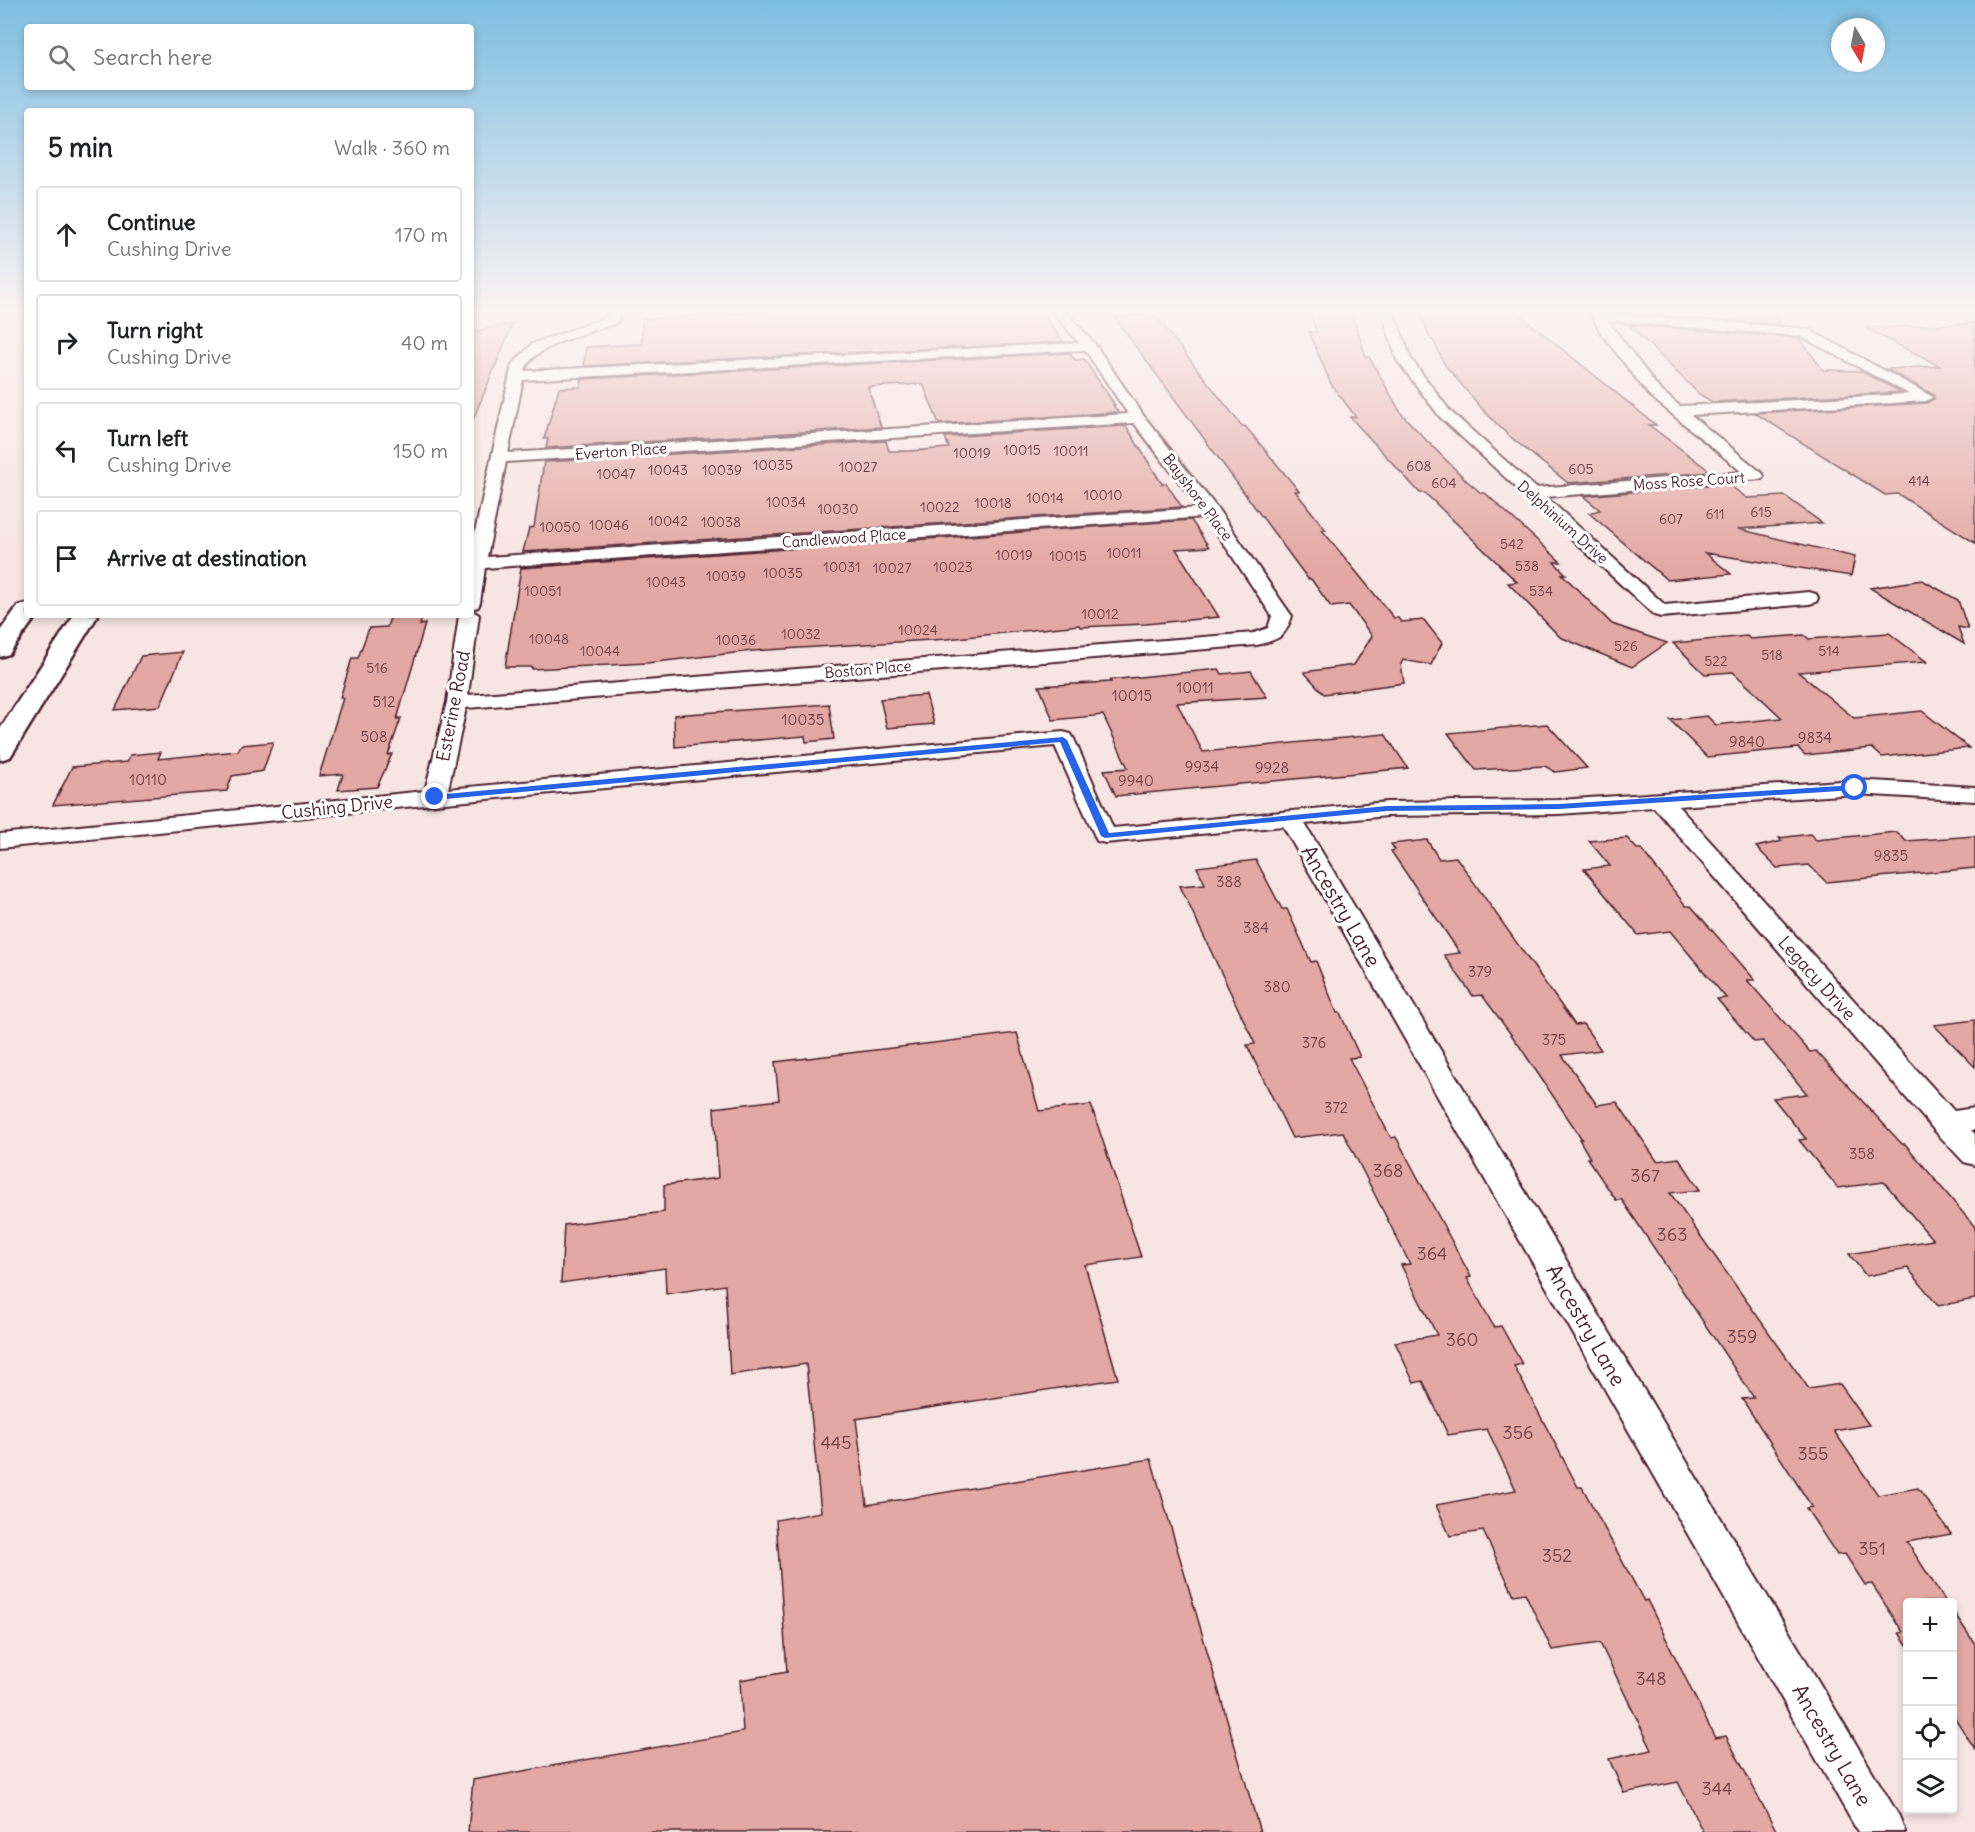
<!DOCTYPE html>
<html lang="en">
<head>
<meta charset="utf-8">
<style>
  :root { --surface:#fff; --page:#f6f6f6; --text:#202124; --muted:#757577; --line:#e0e0e0 }
  body { margin:0; font-family:Delius,sans-serif; background:var(--page); color:var(--text) }
  .controls { position:absolute; right:18px; bottom:18px; display:grid; overflow:hidden; border-radius:6px; box-shadow:0 3px 9px #0003 }
  .controls button { width:54px; height:54px; display:grid; place-items:center; padding:0; border:0; border-bottom:2px solid var(--line); background:var(--surface); color:var(--text); font:30px sans-serif }
  .compass { position:absolute; left:1831px; top:18px; width:54px; height:54px; border-radius:50%; background:var(--surface); box-shadow:0 3px 9px #0003; rotate:170deg }
  .stop { position:absolute; width:18px; height:18px; margin:-14px; border:4px solid #2563eb; border-radius:50%; background:#fff }
  .stop.end { background:#2563eb; border-color:#fff; box-shadow:0 2px 6px #0008 }
  .list { margin:0; padding:0; list-style:none }
  h2 { display:flex; justify-content:space-between; align-items:center; height:78px; margin:0; padding:0 24px; font-size:26px }
  h2 small { font-size:20px; font-weight:400; color:var(--muted) }
  .list li { display:grid; grid-template-columns:39px 1fr auto; gap:18px; align-items:center; box-sizing:border-box; height:96px; margin:0 12px 12px; padding:0 12px; border:2px solid var(--line); border-radius:6px }
  .list b { display:block; font-size:22px; white-space:nowrap }
  .list p { margin:0; font-size:20px; white-space:nowrap; color:var(--muted) }
  .list em { font-size:20px; font-style:normal; color:var(--muted) }
  .icon { flex:none; width:33px; height:33px; fill:none; stroke:currentColor; stroke-width:2; stroke-linecap:round; stroke-linejoin:round }
  .map { position:relative; flex:none; width:1975px; height:1832px; overflow:hidden }
  .search { position:absolute; background:var(--surface); box-shadow:0 3px 9px #0003; left:24px; top:24px; width:450px; height:66px; display:flex; align-items:center; gap:15px; box-sizing:border-box; padding:0 21px; border-radius:6px; color:var(--muted); font-size:22px }
  .panel { position:absolute; background:var(--surface); box-shadow:0 3px 9px #0003; left:24px; top:108px; width:450px; height:510px; border-radius:6px }
  .map>svg:first-child { display:block }
  .building { fill:#e3a8a3; stroke:#4a1f2b; stroke-width:1.5 }
  .lines { fill:none; stroke-linecap:round; stroke-linejoin:round }
  .street-casing { stroke:#4a1f2b; stroke-width:4 }
  .secondary-casing { stroke:#4a1f2b; stroke-width:5 }
  .street { fill:#fff; fill-rule:evenodd }
  .secondary { fill:#fff; fill-rule:evenodd }
  .route { fill:#2563eb }
  .labels { text-anchor:middle; dominant-baseline:central; stroke-width:6; stroke-linejoin:round; paint-order:stroke }
  .far-number-label { font-size:14px; fill:#704149 }
  .far-street-label { font-size:15px; fill:#4a1f2b; stroke:#fff }
  .number-label { font-size:15px; fill:#704149 }
  .street-label { font-size:18px; fill:#4a1f2b; stroke:#fff }
  .near-number-label { font-size:18px; fill:#704149 }
  .near-street-label { font-size:21px; fill:#4a1f2b; stroke:#fff }
</style>
</head>
<body>
<div class="map">
<svg width="1975" height="1832" viewBox="0 0 1975 1832">
  <rect width="100%" height="100%" fill="#f7e5e3"/>
  <filter id="ink" filterUnits="userSpaceOnUse"><feTurbulence type="fractalNoise" baseFrequency=".0167" numOctaves="2"/><feDisplacementMap in="SourceGraphic" scale="12" xChannelSelector="R" yChannelSelector="G"/><feConvolveMatrix kernelMatrix="1 2 1 2 8 2 1 2 1" color-interpolation-filters="sRGB"/></filter>
  <g filter="url(#ink)">
    <!-- building -->
    <path class="building" d="M809,310H1041L1063,342L584,366L586,347L642,344V319Z
      M1310,310H1351L1366,357H1369L1401,413L1426,440L1466,480L1481,493H1485L1561,562H1554L1566,574H1562L1612,624L1667,643L1632,667L1560,637L1508,583L1517,582L1425,493H1420L1350,417H1356L1331,384L1309,332H1316Z
      M1419,310H1514L1656,425H1649L1711,472L1568,483L1508,435L1483,410L1445,365L1433,340H1431Z
      M1613,310H1773L1781,325L1616,312Z
      M1155,315L1242,426H1245L1299,491H1295L1326,530H1322L1394,618H1398L1401,622L1424,620L1442,643L1431,665L1403,660L1401,664L1404,683L1324,694L1304,672L1354,665L1372,636L1349,605L1331,607L1311,579H1308L1114,317Z
      M513,323L472,422H471V332Z
      M1975,323V543L1898,494L1885,495L1755,413L1927,403L1934,399V395L1887,369L1940,366L1865,328Z
      M1629,325L1799,338L1823,370L1860,371L1901,392L1712,402L1699,394Z
      M1070,353L1075,360L1084,359L1115,405H1113L1118,412L939,424L923,384L868,387L881,427L546,448L548,439H544L559,388L581,387L582,379Z
      M1126,426L1162,484L1166,483L1182,507L523,552L529,528L534,527L544,462L886,441L889,451H910L949,448L945,437Z
      M1728,484L1747,498L1785,496L1822,523L1738,529L1855,557L1851,576L1705,553L1731,574L1667,580L1589,513L1600,510L1583,496Z
      M1191,520L1209,547L1176,549L1219,617L1145,624L1080,627L1079,625L947,639L752,651L647,663L532,669V667H505L521,568Z
      M1922,580L1958,600L1968,629L1958,627L1964,644L1870,588Z
      M391,615H423L420,625L425,624L397,719L401,718L388,755L392,754L377,787L338,790L343,774L319,776L343,698H340L352,658H358L369,628L387,627Z
      M1889,633L1927,662L1798,672L1854,718L1922,711L1969,748L1882,757L1872,748L1805,755L1798,748L1707,757L1670,720L1707,716L1716,725L1782,718L1733,672L1705,674L1673,643L1747,636L1750,639L1804,635L1809,639Z
      M183,652L160,706L115,710L141,656Z
      M1219,669L1222,674L1251,671L1267,697L1177,703L1203,752L1385,734L1408,768L1116,796L1104,770L1128,768L1103,715L1053,720L1039,686L1111,682L1110,680Z
      M926,695L934,724L887,728L880,699Z
      M829,704L834,739L806,742L805,736L675,747L674,715Z
      M1547,724L1587,768L1555,772L1545,766L1476,770L1448,733Z
      M273,742L263,771L232,776L227,791L53,805L72,767L127,762L130,755L161,752L158,759L238,751L241,745Z
      M1896,832L1906,841L1975,836V868L1826,882L1809,865L1777,868L1756,847L1782,841L1779,838L1810,834L1816,840Z
      M1627,838L1637,849H1641L1686,906H1691L1755,980H1747L1810,1052L1816,1051L1902,1144H1905L1975,1227V1299L1938,1306L1908,1268L1866,1276L1849,1254L1933,1240L1884,1182L1838,1188L1799,1140L1806,1139L1773,1098L1807,1094L1763,1041L1754,1042L1717,999L1726,998L1670,931L1638,935L1584,869L1610,866L1589,841Z
      M1427,840L1439,859L1456,857L1575,1025L1583,1024L1601,1050L1562,1055L1597,1105L1617,1102L1657,1161L1679,1158L1700,1190L1670,1193L1809,1389L1840,1384L1869,1425L1834,1431L1878,1495L1918,1488L1951,1534L1907,1542L1946,1602H1908V1646L1899,1633L1903,1632L1872,1584L1865,1585L1845,1554L1837,1555L1806,1508L1812,1507L1742,1399L1754,1398L1622,1200H1616L1587,1158H1590L1579,1139H1582L1518,1044L1482,995L1473,996L1444,955L1460,953L1391,851L1395,850L1391,844Z
      M1256,860L1282,909H1287L1311,962L1316,961L1337,1013H1340L1360,1057L1349,1058L1391,1138L1396,1137L1471,1277L1467,1278L1494,1327L1501,1326L1522,1364L1514,1366L1578,1487H1582L1644,1601L1647,1600L1715,1738L1726,1736L1777,1832H1703L1678,1782L1624,1793L1609,1759L1652,1750L1600,1643L1552,1650L1525,1593L1514,1595L1483,1531L1450,1536L1436,1505L1516,1490L1487,1429L1448,1435L1423,1381L1414,1383L1395,1342L1437,1335L1401,1265L1410,1264L1343,1132L1292,1138L1247,1045L1255,1044L1180,886L1205,884L1197,867Z
      M1975,1020V1067L1934,1025Z
      M1017,1033L1039,1111L1091,1105L1141,1257L1085,1265L1118,1379L856,1419L867,1505L1151,1459L1260,1832H468L473,1780L743,1732L740,1680L787,1672L776,1520L821,1512L806,1364L730,1375L725,1285L666,1294L665,1268L561,1283L564,1225L664,1212V1185L718,1178L714,1108L779,1100L775,1062Z
      M1953,1611L1975,1644V1749L1953,1715Z"/>
    <g class="lines">
      <!-- street casing -->
      <g class="street-casing">
        <path id="street" d="M608,310H620L619,320L614,324C591,332 530,346 525,371L1079,343L1051,310H1064L1094,343L1143,415L1217,508L1289,612L1292,616C1285,638 1279,639 1257,645L466,708L448,789L1063,732L1071,734L1074,739L1113,828L1387,802L1559,800L1855,780L1975,787V801L1855,794L1678,806L1954,1111L1975,1108V1130H1971L1975,1134V1165L1964,1162L1935,1131L1654,807L1559,814L1387,816L1305,824L1899,1816L1905,1832H1858L1283,826L1105,843L1097,841L1055,746L435,804L0,848V834L425,791L447,702L459,615H471V610L479,615L468,695L1254,633L1268,628L1272,616L1206,517L485,568L480,603L478,607L471,609V550L512,365L532,344L604,318L608,316ZM1085,350L1128,414L508,453L523,380ZM1134,423L1199,508L487,557L506,462Z
          M1381,310H1393L1411,359L1450,411L1536,488L1742,472L1649,395L1601,333L1589,310H1601L1603,313L1808,329L1933,397L1926,401L1691,415L1762,473L1764,476L1762,479L1546,497L1665,605L1809,592L1816,594L1818,598L1816,602L1809,604L1661,617L1654,615L1440,417L1397,360ZM1608,321L1800,336L1909,394L1680,406L1659,389Z"/>
      </g>
      <!-- secondary casing -->
      <g class="secondary-casing">
        <path id="secondary" d="M27,604V615H37L9,654L0,657V631L18,606Z
          M74,615H98L14,751L10,757L0,760V729Z"/>
      </g>
      <!-- street -->
      <use href="#street" class="street"/>
      <!-- secondary -->
      <use href="#secondary" class="secondary"/>
    </g>
  </g>
  <!-- sky -->
  <linearGradient id="sky" x2="0" y2="1"><stop stop-color="#7dbee1"/><stop offset="0.55" stop-color="#fbf3f2"/><stop offset="1" stop-color="#fbf3f2" stop-opacity="0"/></linearGradient>
  <rect width="1975" height="566" fill="url(#sky)"/>
  <!-- route -->
  <path class="route" d="M1063,737L1067,740L1109,833L1387,806L1559,804L1855,785L1860,788L1855,790L1559,809L1387,811L1105,838L1101,836L1060,742L435,800L431,797L435,795Z"/>
  <g class="labels">
    <!-- far-number labels -->
    <g class="far-number-label">
      <text x="1022" y="450">10015</text>
      <text x="1071" y="451">10011</text>
      <text x="972" y="453">10019</text>
      <text x="773" y="465">10035</text>
      <text x="1419" y="466">608</text>
      <text x="858" y="467">10027</text>
      <text x="1581" y="469">605</text>
      <text x="668" y="470">10043</text>
      <text x="722" y="470">10039</text>
      <text x="616" y="474">10047</text>
      <text x="1919" y="481">414</text>
      <text x="1444" y="483">604</text>
      <text x="1103" y="495">10010</text>
      <text x="1045" y="498">10014</text>
      <text x="786" y="502">10034</text>
      <text x="993" y="503">10018</text>
      <text x="940" y="507">10022</text>
      <text x="838" y="509">10030</text>
      <text x="1761" y="512">615</text>
      <text x="1715" y="514">611</text>
      <text x="1671" y="519">607</text>
      <text x="668" y="521">10042</text>
      <text x="721" y="522">10038</text>
      <text x="609" y="525">10046</text>
      <text x="560" y="527">10050</text>
      <text x="1512" y="544">542</text>
      <text x="1124" y="553">10011</text>
      <text x="1014" y="555">10019</text>
      <text x="1068" y="556">10015</text>
      <text x="1527" y="566">538</text>
      <text x="842" y="567">10031</text>
      <text x="953" y="567">10023</text>
      <text x="892" y="568">10027</text>
      <text x="783" y="573">10035</text>
      <text x="726" y="576">10039</text>
      <text x="666" y="582">10043</text>
      <text x="543" y="591">10051</text>
      <text x="1541" y="591">534</text>
      <text x="1100" y="614">10012</text>
      <text x="918" y="630">10024</text>
      <text x="801" y="634">10032</text>
      <text x="549" y="639">10048</text>
      <text x="736" y="640">10036</text>
      <text x="1626" y="646">526</text>
      <text x="600" y="651">10044</text>
      <text x="1829" y="651">514</text>
      <text x="1772" y="655">518</text>
      <text x="1716" y="661">522</text>
      <text x="377" y="668">516</text>
    </g>
    <!-- far-street labels -->
    <g class="far-street-label">
      <text transform="translate(621 451) rotate(-4)">Everton Place</text>
      <text transform="translate(1689 481) rotate(-4)">Moss Rose Court</text>
      <text transform="translate(1198 497) rotate(53)">Bayshore Place</text>
      <text transform="translate(1563 522) rotate(42)">Delphinium Drive</text>
      <text transform="translate(844 538) rotate(-4)">Candlewood Place</text>
      <text transform="translate(868 669) rotate(-5)">Boston Place</text>
    </g>
    <!-- number labels -->
    <g class="number-label">
      <text x="1195" y="687">10011</text>
      <text x="1132" y="695">10015</text>
      <text x="384" y="701">512</text>
      <text x="803" y="719">10035</text>
      <text x="374" y="736">508</text>
      <text x="1815" y="737">9834</text>
      <text x="1747" y="741">9840</text>
      <text x="1202" y="766">9934</text>
      <text x="1272" y="767">9928</text>
      <text x="148" y="779">10110</text>
      <text x="1136" y="780">9940</text>
      <text x="1891" y="855">9835</text>
      <text x="1229" y="881">388</text>
      <text x="1256" y="927">384</text>
      <text x="1480" y="971">379</text>
      <text x="1277" y="986">380</text>
      <text x="1554" y="1039">375</text>
      <text x="1314" y="1042">376</text>
      <text x="1336" y="1107">372</text>
      <text x="1862" y="1153">358</text>
    </g>
    <!-- street labels -->
    <g class="street-label">
      <text transform="translate(453 706) rotate(-79)">Esterine Road</text>
      <text transform="translate(337 807) rotate(-6)">Cushing Drive</text>
      <text transform="translate(1817 978) rotate(48)">Legacy Drive</text>
    </g>
    <!-- near-number labels -->
    <g class="near-number-label">
      <text x="1388" y="1170">368</text>
      <text x="1645" y="1175">367</text>
      <text x="1672" y="1234">363</text>
      <text x="1432" y="1253">364</text>
      <text x="1742" y="1336">359</text>
      <text x="1462" y="1339">360</text>
      <text x="1518" y="1432">356</text>
      <text x="836" y="1442">445</text>
      <text x="1813" y="1453">355</text>
      <text x="1872" y="1548">351</text>
      <text x="1557" y="1555">352</text>
      <text x="1651" y="1678">348</text>
      <text x="1717" y="1788">344</text>
    </g>
    <!-- near-street labels -->
    <g class="near-street-label">
      <text transform="translate(1341 906) rotate(60)">Ancestry Lane</text>
      <text transform="translate(1586 1325) rotate(60)">Ancestry Lane</text>
      <text transform="translate(1832 1745) rotate(60)">Ancestry Lane</text>
    </g>
  </g>
</svg>
<div class="controls">
<button>+</button>
<button>−</button>
<button><svg class="icon" aria-label="locate" viewBox="0 0 24 24"><circle cx="12" cy="12" r="6"/><path d="M12 2v4M12 18v4M2 12h4M18 12h4"/></svg></button>
<button><svg class="icon" aria-label="layers" viewBox="0 0 24 24"><path d="M12 4l9 5-9 5-9-5zM3 14l9 5 9-5"/></svg></button>
</div>
<svg class="compass" viewBox="-18 -18 36 36"><path d="M0-13l5 13h-10z" fill="#e53935"/><path d="M0 13l5-13h-10z" fill="#757577"/></svg>
<div class="stop" style="left:1855px;top:788px"></div>
<div class="stop end" style="left:435px;top:797px"></div>
<div class="search"><svg class="icon" aria-label="search" viewBox="0 0 24 24"><circle cx="10" cy="10" r="6"/><path d="M15 15l6 6"/></svg>Search here</div>
<section class="panel">
<h2>5 min<small>Walk · 360 m</small></h2>
<ul class="list">
<li><svg class="icon" aria-label="ahead" viewBox="0 0 24 24"><path d="M12 20V5M6 11l6-6 6 6"/></svg><div><b>Continue</b><p>Cushing Drive</p></div><em>170 m</em></li>
<li><svg class="icon" aria-label="right" viewBox="0 0 24 24"><path d="M7 20v-9h11M14 6l5 5-5 5"/></svg><div><b>Turn right</b><p>Cushing Drive</p></div><em>40 m</em></li>
<li><svg class="icon" aria-label="left" viewBox="0 0 24 24"><path d="M17 20v-9H6M10 6l-5 5 5 5"/></svg><div><b>Turn left</b><p>Cushing Drive</p></div><em>150 m</em></li>
<li><svg class="icon" aria-label="arrive" viewBox="0 0 24 24"><path d="M6 21V4h12l-3 4 3 4H6"/></svg><div><b>Arrive at destination</b></div></li>
</ul>
</section>
</div>
</body>
</html>
